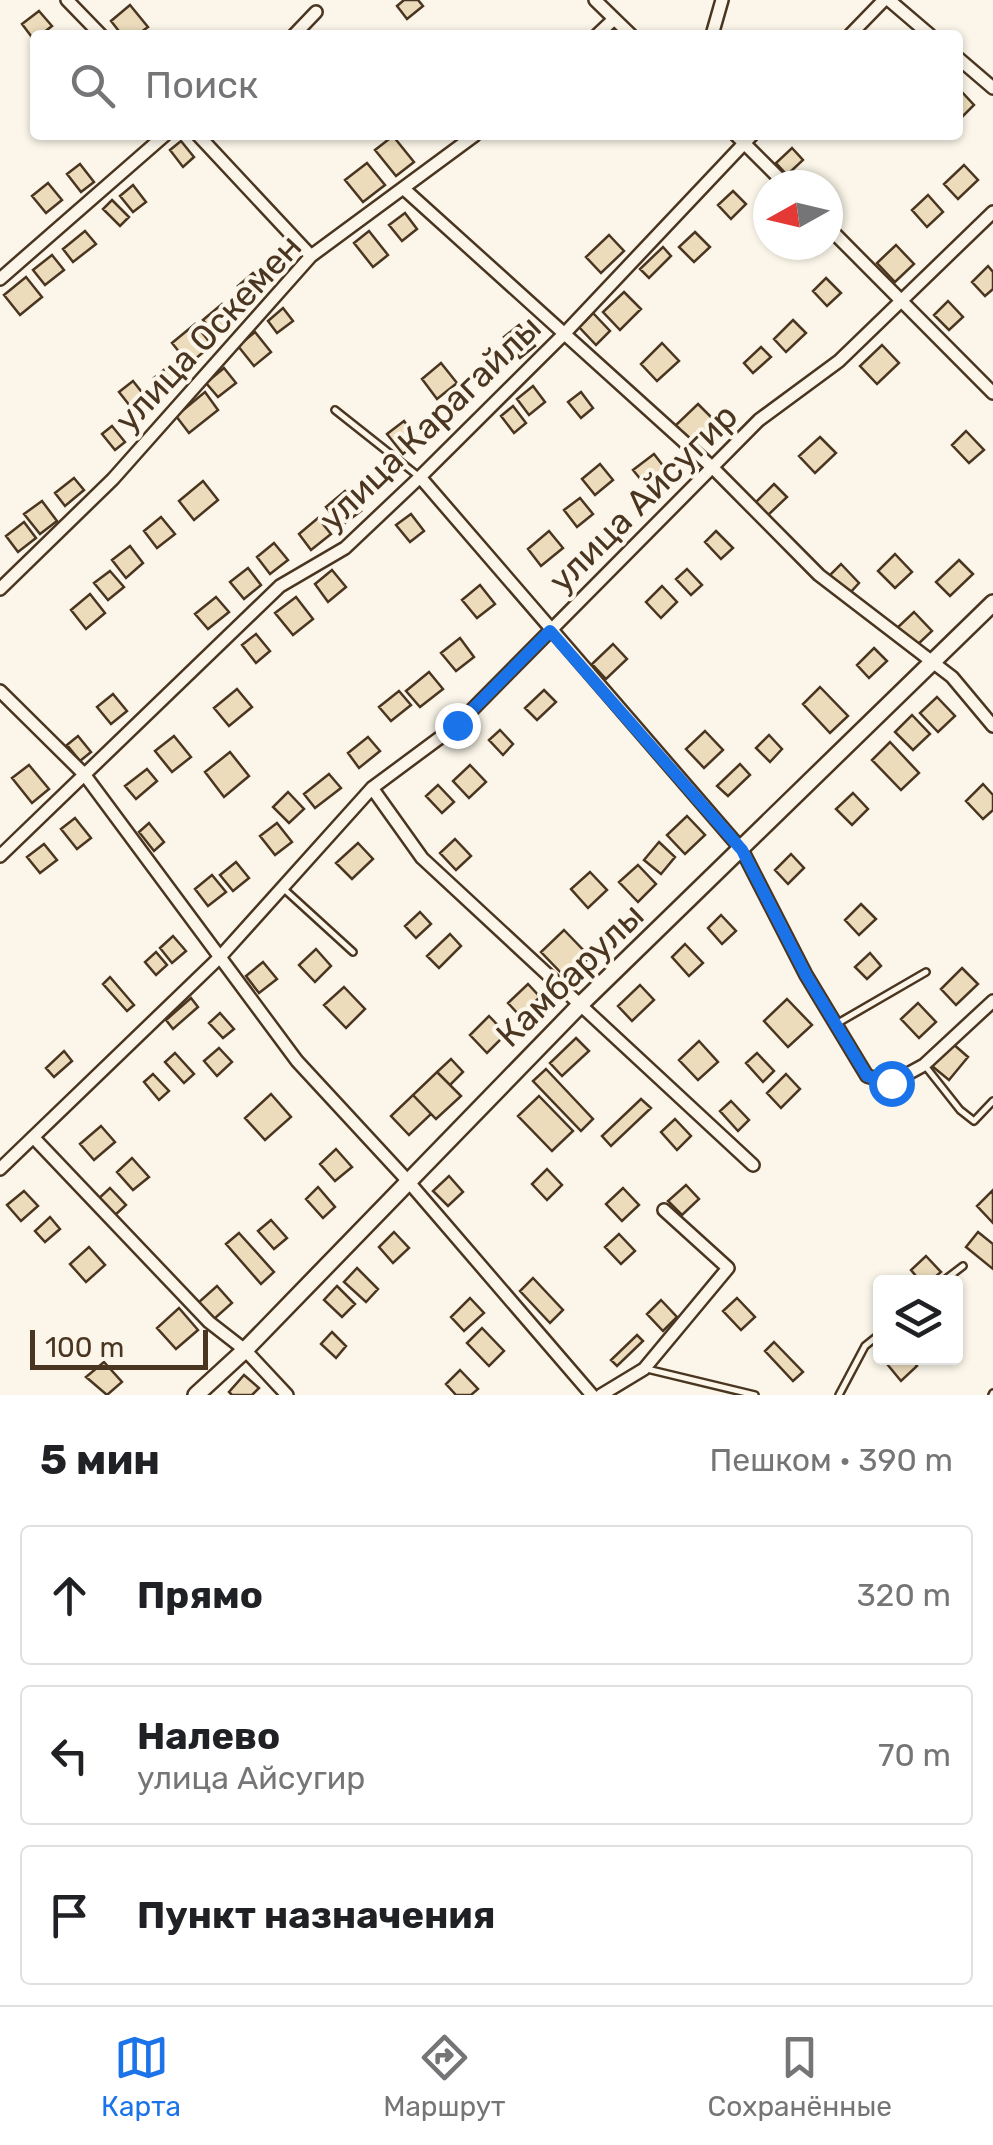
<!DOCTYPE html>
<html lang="ru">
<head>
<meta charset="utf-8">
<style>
  :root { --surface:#fff; --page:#f6f6f6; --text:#202124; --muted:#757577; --line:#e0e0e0; --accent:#1a73e8 }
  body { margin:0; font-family:Rubik,sans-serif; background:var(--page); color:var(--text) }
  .controls { position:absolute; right:30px; bottom:30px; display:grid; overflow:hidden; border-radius:10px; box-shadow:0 2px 8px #0004 }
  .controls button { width:90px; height:90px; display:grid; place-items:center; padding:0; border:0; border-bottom:2px solid var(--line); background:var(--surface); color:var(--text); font:50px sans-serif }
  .compass { position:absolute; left:753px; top:170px; width:90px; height:90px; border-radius:50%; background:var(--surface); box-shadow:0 2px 8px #0004; rotate:262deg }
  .scale { position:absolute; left:30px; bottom:25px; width:178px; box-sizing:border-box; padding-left:10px; border:5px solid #4a3520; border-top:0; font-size:28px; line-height:35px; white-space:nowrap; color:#4a3520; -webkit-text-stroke:8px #fbf6e9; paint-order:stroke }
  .stop { position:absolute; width:30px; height:30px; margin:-22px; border:8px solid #1a73e8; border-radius:50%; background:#fff }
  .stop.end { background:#1a73e8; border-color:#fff; box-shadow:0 2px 10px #0008 }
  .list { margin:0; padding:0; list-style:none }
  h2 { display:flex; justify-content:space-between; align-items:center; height:130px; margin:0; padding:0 40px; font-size:42px }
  h2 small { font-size:32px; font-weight:400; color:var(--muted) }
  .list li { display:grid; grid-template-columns:65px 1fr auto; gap:30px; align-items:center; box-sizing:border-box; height:140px; margin:0 20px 20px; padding:0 20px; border:2px solid var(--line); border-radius:10px }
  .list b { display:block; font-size:38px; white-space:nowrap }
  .list p { margin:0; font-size:32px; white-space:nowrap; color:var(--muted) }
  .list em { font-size:32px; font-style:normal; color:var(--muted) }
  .icon { flex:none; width:55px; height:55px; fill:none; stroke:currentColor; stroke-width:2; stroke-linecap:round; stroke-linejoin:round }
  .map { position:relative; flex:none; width:993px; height:1395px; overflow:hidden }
  .search { position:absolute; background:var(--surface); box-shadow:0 2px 8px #0004; left:30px; right:30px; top:30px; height:110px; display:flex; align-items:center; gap:25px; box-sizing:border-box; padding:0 35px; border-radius:10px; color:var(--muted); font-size:38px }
  .sheet { height:610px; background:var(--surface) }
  nav { display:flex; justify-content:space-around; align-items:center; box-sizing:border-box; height:140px; border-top:2px solid var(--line); background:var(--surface); font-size:28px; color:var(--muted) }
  nav a { display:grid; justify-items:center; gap:5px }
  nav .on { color:var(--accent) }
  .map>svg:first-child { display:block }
  .building { fill:#ecdcbc; stroke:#4a3520; stroke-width:2.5 }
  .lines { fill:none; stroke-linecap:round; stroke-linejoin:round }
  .lane-casing { stroke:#4a3520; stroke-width:10 }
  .street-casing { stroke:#4a3520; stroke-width:16 }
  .secondary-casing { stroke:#4a3520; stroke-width:20 }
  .lane { stroke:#fbf6e9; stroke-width:5 }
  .street { stroke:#fbf6e9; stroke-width:11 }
  .secondary { stroke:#fbf6e9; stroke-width:15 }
  .route { stroke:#1a73e8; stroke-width:12 }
  .labels { text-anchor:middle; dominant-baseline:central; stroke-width:8; stroke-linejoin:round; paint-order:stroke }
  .street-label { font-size:35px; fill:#4a3520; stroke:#fbf6e9 }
</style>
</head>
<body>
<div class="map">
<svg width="993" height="1395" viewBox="0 0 993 1395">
  <rect width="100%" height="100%" fill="#fbf6e9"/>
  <!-- building -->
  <path class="building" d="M404,0H418L423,6L407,19L397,6Z
    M130,5L148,27L137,35H122L111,21Z
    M39,11L52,26L34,40L22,24Z
    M961,91L974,105L958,121V93Z
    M393,136L414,162L396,176L375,150Z
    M181,141L194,157L183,167L170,150Z
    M792,148L803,160L787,175L776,163Z
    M367,163L385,185L363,202L345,180Z
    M80,164L94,182L81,192L67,174Z
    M964,165L978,180L958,199L944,184Z
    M48,183L62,200L46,213L32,196Z
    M133,185L146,202L133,212L120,196Z
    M733,191L746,204L731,219L718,205Z
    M928,195L943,212L927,227L912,210Z
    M112,200L129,217L120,226L103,209Z
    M405,213L417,229L402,241L389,225Z
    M85,231L96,244L73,262L63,249Z
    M369,231L388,255L373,267L354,243Z
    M695,232L710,247L694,262L679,247Z
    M609,235L624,251L601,273L586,257Z
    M896,245L914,264L895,282L877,263Z
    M663,247L671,256L649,278L640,269Z
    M52,255L64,270L45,285L33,270Z
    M988,266L993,272V289L985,296L972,282Z
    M253,273L263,285L247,298L238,286Z
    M26,277L42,297L20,315L4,295Z
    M826,278L841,293L827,306L813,291Z
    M624,292L641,309L620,330L603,312Z
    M948,301L963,317L949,330L934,315Z
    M222,304L235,320L216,335L203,320Z
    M283,308L293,321L277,333L268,321Z
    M593,313L610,331L596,345L579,327Z
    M793,320L806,333L786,352L774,339Z
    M195,324L212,345L189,364L172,343Z
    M519,325L535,346L520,358L504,337Z
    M255,332L271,352L254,366L238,346Z
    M662,343L679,361L657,381L641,364Z
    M882,345L899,363L877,384L860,366Z
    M761,347L771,357L753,373L744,363Z
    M441,363L457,383L437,399L422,379Z
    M171,364L180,377L164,390L154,378Z
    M224,368L236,383L218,397L206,383Z
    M133,381L148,400L134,411L119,392Z
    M533,386L545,402L529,415L517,399Z
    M205,392L218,410L189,433L176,416Z
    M581,392L593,408L581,418L568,402Z
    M698,404L715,421L692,443L676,425Z
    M513,406L526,423L514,433L501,416Z
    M404,421L419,441L403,454L387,434Z
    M112,426L125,442L115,450L102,434Z
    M966,431L984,450L969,463L952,445Z
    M820,437L836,453L815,473L799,456Z
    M654,454L671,476L651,492L633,470Z
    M600,464L613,480L595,495L582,479Z
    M74,478L84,490L65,506L55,493Z
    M203,481L218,500L194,520L179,501Z
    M774,484L787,497L766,517L754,504Z
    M345,491L361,511L341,526L326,507Z
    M580,498L593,514L577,527L564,510Z
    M42,501L57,521L40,534L24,514Z
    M411,514L424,531L410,542L396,525Z
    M161,517L175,534L157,548L144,531Z
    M318,518L331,534L311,550L299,534Z
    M24,522L36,538L18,552L6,536Z
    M549,531L563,548L541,566L528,549Z
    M716,531L733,548L721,559L705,542Z
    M274,543L288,560L270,574L257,557Z
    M130,546L143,563L126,578L112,560Z
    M895,554L912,572L895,588L878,571Z
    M959,560L973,574L950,596L936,582Z
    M841,564L859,583L849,594L830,575Z
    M248,568L261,585L244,599L230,582Z
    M687,569L702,585L691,595L676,579Z
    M332,570L346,587L328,602L315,584Z
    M110,571L124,587L108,600L94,583Z
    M480,585L495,604L477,618L462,600Z
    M662,586L677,602L661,618L646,602Z
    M90,594L105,613L86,629L71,610Z
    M216,597L229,612L208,629L195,614Z
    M296,597L313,619L293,635L275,613Z
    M914,612L932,631L915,647L897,628Z
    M256,634L270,651L256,663L242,645Z
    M460,638L474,657L456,671L441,653Z
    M613,644L627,659L606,679L592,664Z
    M874,648L887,661L869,678L857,665Z
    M429,672L443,689L420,707L406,691Z
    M820,687L848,716L830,733L803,704Z
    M237,689L252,707L229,726L214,708Z
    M544,690L556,702L537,720L525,708Z
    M399,691L411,705L391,721L379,707Z
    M113,694L127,711L111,724L97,707Z
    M937,697L955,716L938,732L920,713Z
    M912,715L930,734L913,750L895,732Z
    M500,730L513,744L503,755L489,740Z
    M705,731L723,750L704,768L686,749Z
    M769,735L782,749L770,762L756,748Z
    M78,736L91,752L80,761L67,745Z
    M174,736L191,757L172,772L155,751Z
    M368,737L380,751L359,768L348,753Z
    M890,742L919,773L901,790L872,760Z
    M230,752L249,776L224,797L205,772Z
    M740,764L750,775L728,796L717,786Z
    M29,765L49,789L32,803L12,778Z
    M470,765L486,782L469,798L453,781Z
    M147,769L157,781L136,799L125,786Z
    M329,774L341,788L315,808L304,794Z
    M983,784L993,795V810L983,819L966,801Z
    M438,785L454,802L442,813L426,796Z
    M288,792L304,809L289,823L273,807Z
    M853,793L868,809L852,825L836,809Z
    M687,816L705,835L685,854L667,835Z
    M75,818L91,838L77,849L61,829Z
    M149,823L164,842L154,851L139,832Z
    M277,823L292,842L275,855L260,836Z
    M455,839L471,856L456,870L440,853Z
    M659,842L675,857L661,874L644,860Z
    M358,843L373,859L352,879L336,863Z
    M44,844L57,860L40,873L27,857Z
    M791,854L804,868L788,884L775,870Z
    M236,862L249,878L233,891L220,875Z
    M638,865L656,884L638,902L619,882Z
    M590,872L607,890L588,908L571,889Z
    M212,875L226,892L208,906L195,889Z
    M861,904L876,919L859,935L845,920Z
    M420,912L431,924L416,938L405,926Z
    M721,915L736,931L722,944L708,928Z
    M564,930L590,957L567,979L541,952Z
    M450,934L461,946L439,968L427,956Z
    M173,936L186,951L172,963L160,948Z
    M685,944L703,963L689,976L672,957Z
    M316,949L331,966L315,982L299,965Z
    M156,952L167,965L156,975L145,962Z
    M870,953L881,966L867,979L855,967Z
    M263,962L277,979L259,993L246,976Z
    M962,968L978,984L956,1005L941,989Z
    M110,977L134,1005L127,1011L103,984Z
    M528,984L540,997L520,1016L508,1003Z
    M640,985L654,1000L632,1021L618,1006Z
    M344,987L365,1009L346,1028L324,1005Z
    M191,998L198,1007L173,1029L166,1020Z
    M787,999L812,1025L788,1047L764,1021Z
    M918,1003L936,1022L919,1038L901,1019Z
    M220,1013L234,1029L223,1038L209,1023Z
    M489,1016L506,1034L487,1053L470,1035Z
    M576,1038L589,1051L562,1076L550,1063Z
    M699,1041L718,1062L698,1080L679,1060Z
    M952,1043L968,1057L949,1080L932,1066Z
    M219,1048L232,1062L217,1076L204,1061Z
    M64,1051L72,1061L54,1077L46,1068Z
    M175,1053L194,1074L184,1083L165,1062Z
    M757,1053L774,1071L763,1082L746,1063Z
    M451,1059L463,1072L450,1085L437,1072Z
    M546,1069L593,1119L581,1131L533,1081Z
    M437,1072L461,1096L436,1119L413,1095Z
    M153,1074L169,1091L159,1100L144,1082Z
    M786,1074L800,1089L781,1108L767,1093Z
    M271,1094L291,1117L265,1140L245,1118Z
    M413,1095L431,1114L409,1135L391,1116Z
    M539,1096L573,1131L552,1151L518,1116Z
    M641,1099L651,1108L611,1146L602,1136Z
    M731,1101L749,1120L738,1131L720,1111Z
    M675,1119L691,1136L677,1150L661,1132Z
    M101,1126L115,1142L94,1160L80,1144Z
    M336,1149L352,1167L335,1181L320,1164Z
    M132,1158L149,1177L133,1190L117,1172Z
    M547,1169L562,1185L547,1200L532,1184Z
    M449,1176L463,1192L448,1206L433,1191Z
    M686,1185L699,1199L682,1215L668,1201Z
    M318,1187L335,1207L323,1218L306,1199Z
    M110,1188L126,1205L113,1217L97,1200Z
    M623,1188L639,1205L622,1221L606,1204Z
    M993,1190V1223L977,1206Z
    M24,1191L38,1206L21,1221L7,1205Z
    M50,1217L60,1229L45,1242L35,1231Z
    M271,1220L287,1238L274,1249L258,1231Z
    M394,1232L409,1248L393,1263L379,1247Z
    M978,1232L993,1244V1269L966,1247Z
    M239,1233L274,1272L261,1284L226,1244Z
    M619,1234L635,1251L621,1264L605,1247Z
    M89,1247L105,1265L86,1282L70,1264Z
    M926,1256L941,1272L929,1282H921L911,1270Z
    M357,1268L378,1289L366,1302L344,1282Z
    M533,1278L563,1310L550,1323L520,1291Z
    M217,1286L232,1303L214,1319L199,1302Z
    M337,1286L355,1304L342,1317L324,1300Z
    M470,1298L484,1313L464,1331L451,1317Z
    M737,1298L755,1317L741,1330L723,1311Z
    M661,1300L677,1317L663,1331L647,1314Z
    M179,1308L198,1330L176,1349L157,1328Z
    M482,1328L504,1351L489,1366L467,1343Z
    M332,1332L346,1346L336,1358L321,1344Z
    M637,1335L643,1341L617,1366L611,1360Z
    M774,1342L803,1372L793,1381L765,1351Z
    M894,1358H910L917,1366L901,1381L887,1364Z
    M104,1362L122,1382L107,1395L86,1377Z
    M460,1370L478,1389L471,1395H456L446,1384Z
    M244,1375L259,1388L252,1395H232L229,1392Z"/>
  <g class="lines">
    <!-- lane casing -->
    <g class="lane-casing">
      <path id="lane" d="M335,410L417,475
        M285,890L353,952
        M838,1023L926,972
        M926,1067L960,1110L974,1121L993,1101
        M942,1282L963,1266
        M647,1369L755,1395
        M839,1395L865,1346L880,1334
        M992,1395L993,1393"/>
    </g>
    <!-- street casing -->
    <g class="street-casing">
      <path id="street" d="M67,0L101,35
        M595,0L631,35
        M889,0L930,35
        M294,35L316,12
        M597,35L614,19
        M712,35L722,0
        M850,35L884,0
        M958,58L993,88
        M198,135L311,256
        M736,135L786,185
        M403,188L713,468L819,575L952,677L993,726
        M828,227L993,393
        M0,279L165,135
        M420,477L742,850L806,975L867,1076L891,1083L924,1065L993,1001
        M0,589L113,479L311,256L475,135
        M0,691L84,774L297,1061L407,1180L592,1395
        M372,788L422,858L753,1165
        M0,856L280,586L345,548L420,477L565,333L752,135
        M33,1137L209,1322L245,1350L287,1395
        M0,1169L220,957L372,788L457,725L759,420L839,361L993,212
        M601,1395L644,1369L728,1268L664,1210"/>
    </g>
    <!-- secondary casing -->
    <g class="secondary-casing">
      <path id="secondary" d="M196,1395L245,1350L581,1004L993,603"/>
    </g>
    <!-- lane -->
    <use href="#lane" class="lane"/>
    <!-- street -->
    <use href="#street" class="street"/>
    <!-- secondary -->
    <use href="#secondary" class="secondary"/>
  </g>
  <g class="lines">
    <!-- route -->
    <path class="route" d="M457,725L550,631L742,850L806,975L867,1076L891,1083"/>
  </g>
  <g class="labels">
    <!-- street labels -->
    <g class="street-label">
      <text transform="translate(208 333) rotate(-47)">улица Оскемен</text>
      <text transform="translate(430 423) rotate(-44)">улица Карагайлы</text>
      <text transform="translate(643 498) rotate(-45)">улица Айсугир</text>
      <text transform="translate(570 975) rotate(-44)">Камбарулы</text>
    </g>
  </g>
</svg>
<div class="controls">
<button><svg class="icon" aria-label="layers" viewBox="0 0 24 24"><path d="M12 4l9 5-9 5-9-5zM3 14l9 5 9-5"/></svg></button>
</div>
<svg class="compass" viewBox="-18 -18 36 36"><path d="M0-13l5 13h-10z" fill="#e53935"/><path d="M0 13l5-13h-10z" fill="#757577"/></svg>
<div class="scale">100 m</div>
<div class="stop" style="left:891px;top:1083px"></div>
<div class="stop end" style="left:457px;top:725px"></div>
<div class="search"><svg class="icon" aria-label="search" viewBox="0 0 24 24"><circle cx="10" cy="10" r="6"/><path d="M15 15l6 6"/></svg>Поиск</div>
</div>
<section class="sheet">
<h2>5 мин<small>Пешком · 390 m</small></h2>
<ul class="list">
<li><svg class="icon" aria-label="ahead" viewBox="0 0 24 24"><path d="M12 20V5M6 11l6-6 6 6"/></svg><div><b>Прямо</b></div><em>320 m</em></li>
<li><svg class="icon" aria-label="left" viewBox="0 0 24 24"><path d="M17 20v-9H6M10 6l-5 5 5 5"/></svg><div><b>Налево</b><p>улица Айсугир</p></div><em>70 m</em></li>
<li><svg class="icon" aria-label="arrive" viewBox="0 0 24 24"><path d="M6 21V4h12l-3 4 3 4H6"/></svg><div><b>Пункт назначения</b></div></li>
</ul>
</section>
<nav>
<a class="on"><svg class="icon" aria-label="map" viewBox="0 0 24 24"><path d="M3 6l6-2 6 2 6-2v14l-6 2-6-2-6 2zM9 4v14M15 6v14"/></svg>Карта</a>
<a><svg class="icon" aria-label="directions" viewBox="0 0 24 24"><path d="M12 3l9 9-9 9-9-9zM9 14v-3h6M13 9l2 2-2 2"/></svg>Маршрут</a>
<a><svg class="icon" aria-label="saved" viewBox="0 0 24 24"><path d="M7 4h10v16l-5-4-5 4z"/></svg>Сохранённые</a>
</nav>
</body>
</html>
